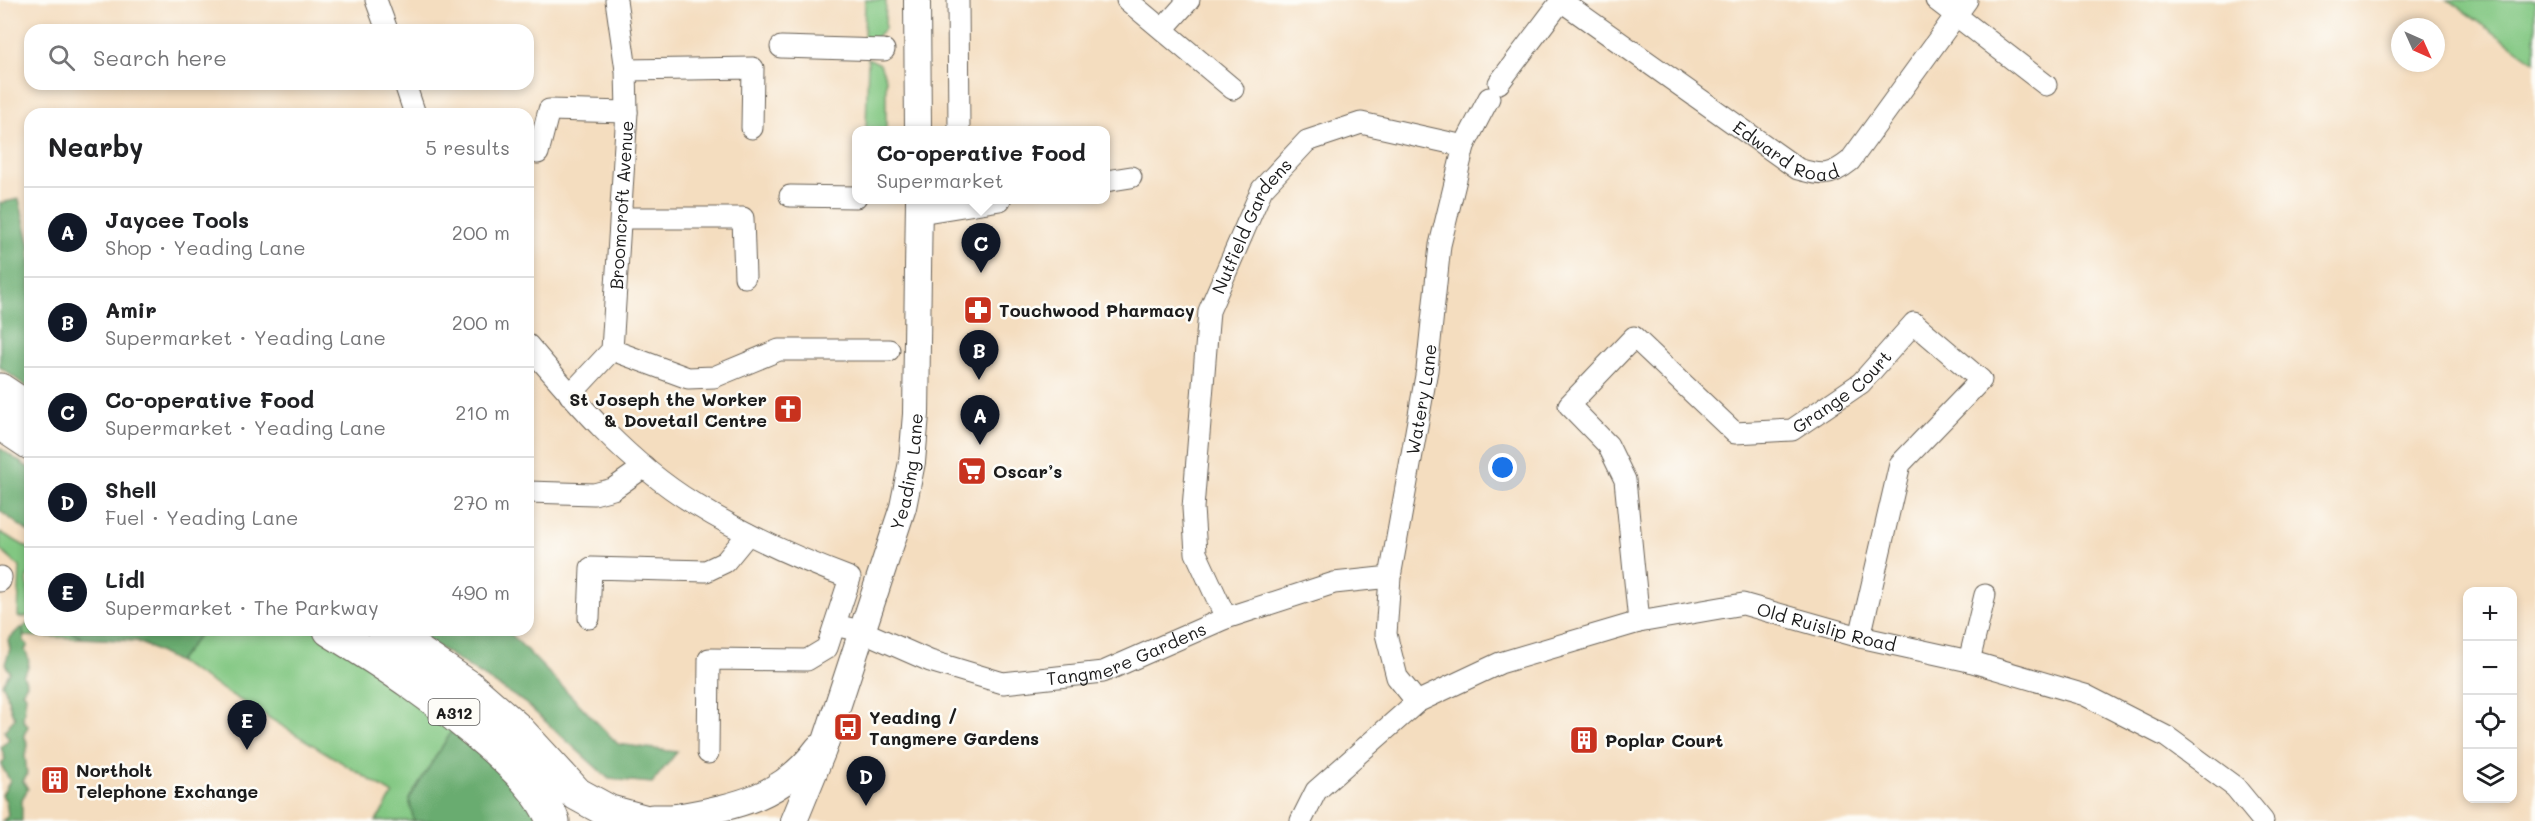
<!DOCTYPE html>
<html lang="en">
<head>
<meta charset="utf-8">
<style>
  :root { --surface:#fff; --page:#f2f2f2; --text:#202124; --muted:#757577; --line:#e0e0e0; --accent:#111827 }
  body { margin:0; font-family:Mali,sans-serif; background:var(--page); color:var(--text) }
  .controls { position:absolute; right:18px; bottom:18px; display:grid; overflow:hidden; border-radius:12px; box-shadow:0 3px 9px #0003 }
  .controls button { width:54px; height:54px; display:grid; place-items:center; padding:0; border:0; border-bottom:2px solid var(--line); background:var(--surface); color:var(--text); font:30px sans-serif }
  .compass { position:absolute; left:2391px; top:18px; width:54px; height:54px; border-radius:50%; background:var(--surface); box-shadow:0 3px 9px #0003; rotate:135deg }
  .you { position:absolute; left:1503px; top:468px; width:21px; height:21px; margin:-15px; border:4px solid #fff; border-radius:50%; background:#1a73e8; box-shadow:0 0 0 9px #1a73e833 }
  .badge { display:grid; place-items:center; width:39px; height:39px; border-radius:50%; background:var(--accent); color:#fff; font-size:20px; font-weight:700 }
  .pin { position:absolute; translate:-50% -50px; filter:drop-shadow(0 2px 3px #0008) }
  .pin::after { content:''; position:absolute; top:32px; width:21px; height:18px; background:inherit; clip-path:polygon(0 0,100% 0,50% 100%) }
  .popup { position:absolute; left:852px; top:126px; width:258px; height:78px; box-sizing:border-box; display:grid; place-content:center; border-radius:12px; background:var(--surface); filter:drop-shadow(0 2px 4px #0005); font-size:20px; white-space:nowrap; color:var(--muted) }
  .popup b { font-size:22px; color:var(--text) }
  .popup::after { content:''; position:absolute; left:50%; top:100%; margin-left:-12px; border:12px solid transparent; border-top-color:var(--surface) }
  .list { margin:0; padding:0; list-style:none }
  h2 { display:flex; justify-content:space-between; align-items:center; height:78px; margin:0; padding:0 24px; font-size:26px }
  h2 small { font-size:20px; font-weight:400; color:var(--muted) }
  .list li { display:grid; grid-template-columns:39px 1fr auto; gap:18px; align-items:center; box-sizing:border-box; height:90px; padding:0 24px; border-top:2px solid var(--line) }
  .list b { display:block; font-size:22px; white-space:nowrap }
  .list p { margin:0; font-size:20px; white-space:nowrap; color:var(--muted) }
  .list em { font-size:20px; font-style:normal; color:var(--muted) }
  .icon { flex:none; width:33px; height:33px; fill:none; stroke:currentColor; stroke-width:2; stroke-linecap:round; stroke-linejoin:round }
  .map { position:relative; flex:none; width:2535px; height:821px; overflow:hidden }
  .search { position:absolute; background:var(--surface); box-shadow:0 3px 9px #0003; left:24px; top:24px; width:510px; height:66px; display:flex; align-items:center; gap:15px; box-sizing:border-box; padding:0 21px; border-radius:18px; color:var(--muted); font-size:22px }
  .panel { position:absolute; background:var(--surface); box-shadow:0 3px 9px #0003; left:24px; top:108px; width:510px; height:528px; border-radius:18px }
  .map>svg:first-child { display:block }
  .green { fill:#82c782; stroke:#4f724f; stroke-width:1.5 }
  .forest { fill:#69ac70; stroke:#426446; stroke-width:1.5 }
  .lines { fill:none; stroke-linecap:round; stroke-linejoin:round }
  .minor-casing { stroke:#686055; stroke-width:23 }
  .tertiary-casing { stroke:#686055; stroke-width:28 }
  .trunk-casing { stroke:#686055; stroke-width:35 }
  .minor { stroke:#fff; stroke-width:21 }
  .tertiary { stroke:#fff; stroke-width:26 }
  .trunk { stroke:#fff; stroke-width:33 }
  .labels { text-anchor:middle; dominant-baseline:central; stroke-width:5; stroke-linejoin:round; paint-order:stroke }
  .shield { fill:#fdfcf7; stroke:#605f5e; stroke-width:1.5 }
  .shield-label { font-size:16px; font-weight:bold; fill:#1c1c1c }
  .street-label { font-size:18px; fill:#1c1c1c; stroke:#fdfcf7 }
  .poi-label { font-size:18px; font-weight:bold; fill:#1c1c1c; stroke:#fdfcf7; text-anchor:start }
</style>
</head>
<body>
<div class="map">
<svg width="2535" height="821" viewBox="0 0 2535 821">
  <rect width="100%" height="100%" fill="#fdfcf7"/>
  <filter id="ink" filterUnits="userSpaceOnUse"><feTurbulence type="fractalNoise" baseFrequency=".0167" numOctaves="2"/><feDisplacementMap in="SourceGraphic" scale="12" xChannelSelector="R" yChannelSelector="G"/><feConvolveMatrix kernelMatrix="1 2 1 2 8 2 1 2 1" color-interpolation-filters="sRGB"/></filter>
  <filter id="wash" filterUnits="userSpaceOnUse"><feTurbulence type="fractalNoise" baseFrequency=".008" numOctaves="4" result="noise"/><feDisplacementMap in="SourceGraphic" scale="24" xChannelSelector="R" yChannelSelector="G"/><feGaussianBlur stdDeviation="1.35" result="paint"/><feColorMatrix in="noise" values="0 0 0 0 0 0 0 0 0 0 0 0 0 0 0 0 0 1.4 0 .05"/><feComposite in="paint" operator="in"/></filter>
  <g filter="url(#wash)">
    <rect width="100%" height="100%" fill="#f4ddbf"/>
    <!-- green -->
    <path class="green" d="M865,0H886L885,28L875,39H864Z
      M2448,0H2535V62Z
      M868,58L880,64L886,79V130H866Z
      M0,532L30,549V574L27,576L30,613L26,617H18L20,567L0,550Z
      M30,622V630H66L83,638L24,636L23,628Z
      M203,630H317L457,723L409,799L414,821H376L393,794L178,662Z"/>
    <!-- forest -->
    <path class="forest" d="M19,199L30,246V389L0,367V203Z
      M0,448L30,469V533L0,511Z
      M20,628H23L24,641L28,645L25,650C30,659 30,668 23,675L27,684L22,692L26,695L23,720L28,726L24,735L28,746L25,755L27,775L23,781L28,789L22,799V821H2L8,816L6,801L2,795L10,781L1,765L5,759L1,747L9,739L4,731L15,718C7,707 10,695 2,684L10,672L5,664L10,649L8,640Z
      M66,630H203L178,662L137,641L83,638Z
      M412,630H507L618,744L677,752L652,783L609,779L525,703Z
      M457,723L516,780L540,821H414L409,799Z"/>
  </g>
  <g filter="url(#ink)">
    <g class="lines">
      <!-- minor casing -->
      <g class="minor-casing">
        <g id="minor">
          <path d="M376,0L387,30"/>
          <path d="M958,0L959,130"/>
          <path d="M1127,0L1233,89"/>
          <path id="s1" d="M1560,0L1798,169C1822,176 1830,177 1850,161L1967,0"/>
          <path d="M1936,0L2046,85"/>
          <path d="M1163,29L1189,0"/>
          <path d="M781,47L884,50"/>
          <path d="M626,70L753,68L752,128"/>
          <path d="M1499,83L1561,1"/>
          <path d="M405,84L415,114"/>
          <path d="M538,153L549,110L627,112"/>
          <path d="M1106,181L1131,177"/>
          <path d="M790,196L856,197"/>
          <path d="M920,213L1000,200"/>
          <path d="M622,218H743L745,277"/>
          <path d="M528,345C577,403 628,463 693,503C743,534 796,558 850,578L827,648L807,660L709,659L708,753"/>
          <path d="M612,350L688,378L714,377L779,350H889"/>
          <path id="s2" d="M570,395L612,350L627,112L626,70L616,0"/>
          <path d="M528,492L594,494L613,489L644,467"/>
          <path d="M0,581L1,577"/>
          <path d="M589,618L591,568L706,571L725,562L748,534"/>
          <path id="s3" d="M1226,618L1196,553L1193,508L1209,311L1262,189L1307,141L1361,123L1464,146"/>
          <path id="s4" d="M1639,622L1625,480L1608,445L1569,405L1634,337L1735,433L1792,430L1861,383L1914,323L1981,380L1900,464L1860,637"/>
          <path id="s5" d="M835,625L864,632L930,661L1003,683L1103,672L1226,618L1334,583L1390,577"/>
          <path d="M1969,661L1985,595"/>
          <path id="s6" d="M1417,702L1397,677L1386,634L1390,577L1427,370L1440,245L1464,146L1489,98"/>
          <path id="s7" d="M1301,821L1316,791L1417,702L1500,663L1639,622L1743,604L1860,637L1969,661L2085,695L2167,737L2235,787L2263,821"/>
        </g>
      </g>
      <!-- tertiary casing -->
      <g class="tertiary-casing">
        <g id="tertiary">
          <path d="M917,0L918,130"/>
          <path d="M667,819C728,807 779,802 818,748"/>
          <path id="s8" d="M794,821L823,750L903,507L912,462L916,414L919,200"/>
        </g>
      </g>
      <!-- trunk casing -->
      <g class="trunk-casing">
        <path id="trunk" d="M0,390L30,410
          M0,423L30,443
          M330,630C389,666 441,701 493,747C516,768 542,792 553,821
          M385,630L469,687L517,729L577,794L610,812L643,821
          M653,821H684"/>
      </g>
      <!-- minor -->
      <use href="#minor" class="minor"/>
      <!-- tertiary -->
      <use href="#tertiary" class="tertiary"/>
      <!-- trunk -->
      <use href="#trunk" class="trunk"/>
    </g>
  </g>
  <!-- icons -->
  <defs>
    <g id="pharmacy-square" transform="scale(1.5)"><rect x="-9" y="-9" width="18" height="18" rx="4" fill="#c8321e" stroke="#fdfcf7"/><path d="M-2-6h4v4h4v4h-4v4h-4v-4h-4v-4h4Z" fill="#fff"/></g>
    <g id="church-square" transform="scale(1.5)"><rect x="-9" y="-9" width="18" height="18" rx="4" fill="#c8321e" stroke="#fdfcf7"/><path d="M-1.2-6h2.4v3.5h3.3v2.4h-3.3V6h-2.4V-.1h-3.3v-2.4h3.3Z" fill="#fff"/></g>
    <g id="supermarket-square" transform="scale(1.5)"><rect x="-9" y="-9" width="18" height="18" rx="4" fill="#c8321e" stroke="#fdfcf7"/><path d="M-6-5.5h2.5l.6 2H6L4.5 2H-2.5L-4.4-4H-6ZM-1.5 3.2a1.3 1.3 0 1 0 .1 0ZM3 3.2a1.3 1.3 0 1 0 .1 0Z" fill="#fff"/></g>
    <g id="bus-square" transform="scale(1.5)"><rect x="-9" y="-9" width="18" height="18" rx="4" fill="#c8321e" stroke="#fdfcf7"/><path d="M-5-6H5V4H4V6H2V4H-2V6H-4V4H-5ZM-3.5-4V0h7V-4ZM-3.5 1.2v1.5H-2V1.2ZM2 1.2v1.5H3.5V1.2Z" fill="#fff"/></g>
    <g id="building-square" transform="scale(1.5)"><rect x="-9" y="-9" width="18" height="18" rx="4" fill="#c8321e" stroke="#fdfcf7"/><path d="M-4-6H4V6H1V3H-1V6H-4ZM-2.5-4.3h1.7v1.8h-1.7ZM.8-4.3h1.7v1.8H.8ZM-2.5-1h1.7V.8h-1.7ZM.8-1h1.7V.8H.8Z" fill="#fff"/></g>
  </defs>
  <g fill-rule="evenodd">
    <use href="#pharmacy-square" x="978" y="310"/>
    <use href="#church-square" x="788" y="409"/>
    <use href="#supermarket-square" x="972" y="471"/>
    <use href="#bus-square" x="848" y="727"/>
    <use href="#building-square" x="1584" y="740"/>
    <use href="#building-square" x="55" y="780"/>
  </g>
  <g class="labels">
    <!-- shield labels -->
    <rect class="shield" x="428.5" y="699" width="51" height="26" rx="4.5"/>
    <g class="shield-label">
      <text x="454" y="712">A312</text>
    </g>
    <!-- street labels -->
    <g class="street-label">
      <text stroke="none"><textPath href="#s1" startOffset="274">Edward Road</textPath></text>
      <text stroke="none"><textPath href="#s2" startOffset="207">Broomcroft Avenue</textPath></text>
      <text stroke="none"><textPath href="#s3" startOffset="410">Nutfield Gardens</textPath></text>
      <text stroke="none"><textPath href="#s4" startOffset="591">Grange Court</textPath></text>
      <text stroke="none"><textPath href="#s6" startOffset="314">Watery Lane</textPath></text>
      <text stroke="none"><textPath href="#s8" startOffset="368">Yeading Lane</textPath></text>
      <text stroke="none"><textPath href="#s7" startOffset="597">Old Ruislip Road</textPath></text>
      <text stroke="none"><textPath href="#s5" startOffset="306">Tangmere Gardens</textPath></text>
    </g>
    <!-- poi labels -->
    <g class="poi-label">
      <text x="999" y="310">Touchwood Pharmacy</text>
      <text x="767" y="399" text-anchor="end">St Joseph the Worker<tspan x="767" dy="21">&amp; Dovetail Centre</tspan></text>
      <text x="993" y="471">Oscar’s</text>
      <text x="869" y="717">Yeading /<tspan x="869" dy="21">Tangmere Gardens</tspan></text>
      <text x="1605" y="740">Poplar Court</text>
      <text x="76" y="770">Northolt<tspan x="76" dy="21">Telephone Exchange</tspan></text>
    </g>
  </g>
</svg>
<div class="controls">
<button>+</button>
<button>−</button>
<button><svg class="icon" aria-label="locate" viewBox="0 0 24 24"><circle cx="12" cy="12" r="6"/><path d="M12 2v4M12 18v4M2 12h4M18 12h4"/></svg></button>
<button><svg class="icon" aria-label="layers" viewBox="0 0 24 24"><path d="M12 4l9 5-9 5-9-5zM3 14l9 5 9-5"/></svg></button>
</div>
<svg class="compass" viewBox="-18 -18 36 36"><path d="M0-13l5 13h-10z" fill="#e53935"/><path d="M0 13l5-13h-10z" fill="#757577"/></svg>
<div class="you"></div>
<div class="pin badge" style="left:980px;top:445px">A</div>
<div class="pin badge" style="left:979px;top:380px">B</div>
<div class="pin badge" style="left:981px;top:273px">C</div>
<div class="popup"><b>Co-operative Food</b>Supermarket</div>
<div class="pin badge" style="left:866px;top:806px">D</div>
<div class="pin badge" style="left:247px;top:750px">E</div>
<div class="search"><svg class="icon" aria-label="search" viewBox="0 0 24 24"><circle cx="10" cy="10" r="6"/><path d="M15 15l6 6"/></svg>Search here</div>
<section class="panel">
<h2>Nearby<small>5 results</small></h2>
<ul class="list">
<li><span class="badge">A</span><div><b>Jaycee Tools</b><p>Shop · Yeading Lane</p></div><em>200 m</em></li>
<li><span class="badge">B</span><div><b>Amir</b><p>Supermarket · Yeading Lane</p></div><em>200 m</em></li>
<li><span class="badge">C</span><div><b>Co-operative Food</b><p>Supermarket · Yeading Lane</p></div><em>210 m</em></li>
<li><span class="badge">D</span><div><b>Shell</b><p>Fuel · Yeading Lane</p></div><em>270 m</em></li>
<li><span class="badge">E</span><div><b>Lidl</b><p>Supermarket · The Parkway</p></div><em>490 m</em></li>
</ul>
</section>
</div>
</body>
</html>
